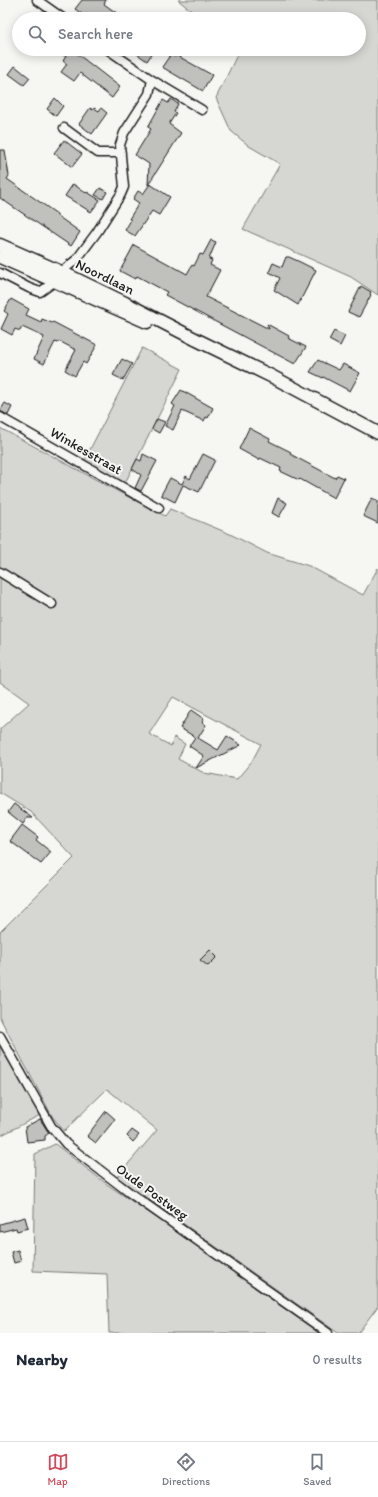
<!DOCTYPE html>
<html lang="en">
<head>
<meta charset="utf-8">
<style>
  :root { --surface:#fff; --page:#f6f6f7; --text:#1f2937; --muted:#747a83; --line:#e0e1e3; --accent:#d1495b }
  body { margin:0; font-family:Itim,sans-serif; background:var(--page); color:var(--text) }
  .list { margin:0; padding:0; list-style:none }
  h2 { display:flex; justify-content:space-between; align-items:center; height:52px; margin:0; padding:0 16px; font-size:17px }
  h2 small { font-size:13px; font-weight:400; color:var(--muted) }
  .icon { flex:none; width:22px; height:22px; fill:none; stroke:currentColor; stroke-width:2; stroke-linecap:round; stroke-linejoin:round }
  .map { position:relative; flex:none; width:378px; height:1333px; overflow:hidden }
  .search { position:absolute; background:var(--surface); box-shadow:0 2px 10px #0003; left:12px; right:12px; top:12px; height:44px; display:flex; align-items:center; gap:10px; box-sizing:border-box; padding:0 14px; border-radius:22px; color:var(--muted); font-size:15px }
  .sheet { height:108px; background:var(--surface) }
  nav { display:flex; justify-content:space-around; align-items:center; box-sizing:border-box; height:56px; border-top:1px solid var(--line); background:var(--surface); font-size:11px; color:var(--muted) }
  nav a { display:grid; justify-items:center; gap:2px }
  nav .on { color:var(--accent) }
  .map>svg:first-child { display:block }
  .green { fill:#d6d6d2; stroke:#797977; fill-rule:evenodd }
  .building { fill:#c0c0bd; stroke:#1c1c1c }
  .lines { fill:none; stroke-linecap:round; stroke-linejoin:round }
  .minor-casing { stroke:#1c1c1c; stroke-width:11 }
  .secondary-casing { stroke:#1c1c1c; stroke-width:15 }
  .minor { stroke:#f6f6f2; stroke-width:8 }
  .secondary { stroke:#f6f6f2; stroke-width:12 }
  .labels { text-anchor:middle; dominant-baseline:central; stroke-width:4; stroke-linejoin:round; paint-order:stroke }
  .street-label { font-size:14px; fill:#1c1c1c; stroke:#f6f6f2 }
</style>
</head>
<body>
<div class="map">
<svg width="378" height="1333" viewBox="0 0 378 1333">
  <rect width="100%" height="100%" fill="#f6f6f2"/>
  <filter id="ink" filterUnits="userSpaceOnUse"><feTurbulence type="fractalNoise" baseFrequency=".025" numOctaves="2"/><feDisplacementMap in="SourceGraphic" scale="8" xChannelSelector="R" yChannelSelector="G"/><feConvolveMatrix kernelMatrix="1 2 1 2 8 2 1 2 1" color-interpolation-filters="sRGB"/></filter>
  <g filter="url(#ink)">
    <!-- green -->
    <path class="green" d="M178,0H378V295L351,277L243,229L280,164L249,146L231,131L216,98L240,49H359V19H202Z
      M142,348L182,369L124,485L84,461Z
      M0,428C55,457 110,488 165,516L170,509L230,534L267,553L309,566L363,595L378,568V1306L358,1333H338L117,1177L157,1130L107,1089L64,1131L52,1116L0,1018V932L74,858L31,812L0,793V729L29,703L0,682ZM173,697L261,744L252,761L237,779L204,773L178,759L185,744L174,737L171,746L149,734Z
      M0,1042L40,1115L0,1136Z
      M55,1144L108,1185L160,1220L319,1333H109L107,1274L33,1271L35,1154Z"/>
    <!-- building -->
    <path class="building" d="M82,0H106L104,4L125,19H89L75,9Z
      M49,49H71L120,87L112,98L80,73L74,81L61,72L67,64L63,61L66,56L48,50Z
      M130,49H155L147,61Z
      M171,54L175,57L176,55L212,75L203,91L162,67Z
      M15,66L30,78L24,85L9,74Z
      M55,98L63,106L56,116L47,109Z
      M171,99L178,104L174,112L176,113L169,124L181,133L148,185L149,164L135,155L151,129L148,127L163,100L168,103Z
      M90,108L93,110L94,108L99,111L101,108L107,113L92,134L79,124Z
      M64,140L82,154L72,167L54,153Z
      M0,150H5L9,176L7,179L57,214L56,215L80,232L71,246L0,198Z
      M73,184L86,193L87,192L100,200L91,212L65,196Z
      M150,184L170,197L159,215L152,211L135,236L125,230L131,220L129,219L139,203L133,199L138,191L143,194Z
      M100,188L107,192L103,199L95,195Z
      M211,240L216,242L209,259L212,260L210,265L220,270L206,297L269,329L267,324L289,336L288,338L306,347L295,364L165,295L167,292L137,276L135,279L120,271L134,245L187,274L192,265L194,266L200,254L203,255Z
      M286,257H289L300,262L316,270L298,305L274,290L280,278L269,272L273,263L282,267Z
      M361,286L371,292L370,294L371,295L359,317L348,312Z
      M11,299L29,309L26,315L41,322L42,319L52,323L53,322L97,345L86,364L83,362L75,376L65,370L76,350L59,341L58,343L55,342L44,364L34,359L44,337L22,327L20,331L15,329L12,335L1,329L8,314L4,311Z
      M334,331L345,336L340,346L329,340Z
      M122,359L132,364L123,380L113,375Z
      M318,360L339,370L343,364L360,373L350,391L323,377V378L310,372Z
      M181,390L213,408L208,418L206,417L204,421L182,411L173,430L165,426L175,406L172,404Z
      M5,403L12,407L8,415L0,411Z
      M157,419L165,422L159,433L152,429Z
      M249,428L270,439L269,441L291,452L290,454L335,478L337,475L344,478L334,498L300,479L299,480L280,471L281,468L260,458L259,460L239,449Z
      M143,454L157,461L141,491L135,488L141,475L132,469L137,459L141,461Z
      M203,454L215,460L199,492L183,485L175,502L161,495L170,478L182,484L186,476L190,479Z
      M278,498L287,503L279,517L272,513Z
      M372,498L378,501V523L363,516Z
      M191,710L204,719L202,722L206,725L198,738L218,750L227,736L241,745L196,768L204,756L189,746L195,737L180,728Z
      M14,804L29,815L33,818H27L23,824L8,812Z
      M22,825L38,837L36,840L51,852L41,864L10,841Z
      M210,950L217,957L208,966L200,960Z
      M106,1111L115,1119L96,1143L87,1136Z
      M40,1119L49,1133L45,1136V1140L27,1142L25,1127Z
      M132,1130L139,1135L133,1142L127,1136Z
      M25,1217L28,1228L17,1231L16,1228L0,1232V1224Z
      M18,1250L21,1261L14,1263L11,1252Z"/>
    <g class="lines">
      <!-- minor casing -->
      <g class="minor-casing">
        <path id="minor" d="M37,0L64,19
          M107,49L152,80L202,110
          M64,128L98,153H121
          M0,273L29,288L40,292L54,282L61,272L77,259L97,232L121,194L124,187L123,177L120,145L124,133L149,94L152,80
          M0,417L159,508
          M0,572L52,604
          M0,1036L51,1126L66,1144L130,1193L328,1333"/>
      </g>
      <!-- secondary casing -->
      <g class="secondary-casing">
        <path id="secondary" d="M0,245L61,272L125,303L195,339L273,377L378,433
          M0,257L147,322"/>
      </g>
      <!-- minor -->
      <use href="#minor" class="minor"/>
      <!-- secondary -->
      <use href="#secondary" class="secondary"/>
    </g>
  </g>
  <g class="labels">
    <!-- street labels -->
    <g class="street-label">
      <text transform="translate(105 277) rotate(26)">Noordlaan</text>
      <text transform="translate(86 451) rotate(30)">Winkesstraat</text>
      <text transform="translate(152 1192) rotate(36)">Oude Postweg</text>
    </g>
  </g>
</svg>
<div class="search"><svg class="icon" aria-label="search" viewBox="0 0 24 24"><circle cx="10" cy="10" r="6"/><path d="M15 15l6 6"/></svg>Search here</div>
</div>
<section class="sheet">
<h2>Nearby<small>0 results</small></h2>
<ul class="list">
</ul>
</section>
<nav>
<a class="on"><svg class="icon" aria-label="map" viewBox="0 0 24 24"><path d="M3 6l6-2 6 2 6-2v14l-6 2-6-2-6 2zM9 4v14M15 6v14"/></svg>Map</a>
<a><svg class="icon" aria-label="directions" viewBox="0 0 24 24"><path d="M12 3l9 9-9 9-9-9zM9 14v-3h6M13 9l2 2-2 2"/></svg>Directions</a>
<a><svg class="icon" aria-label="saved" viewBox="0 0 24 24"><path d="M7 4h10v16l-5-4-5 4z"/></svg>Saved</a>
</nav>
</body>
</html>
